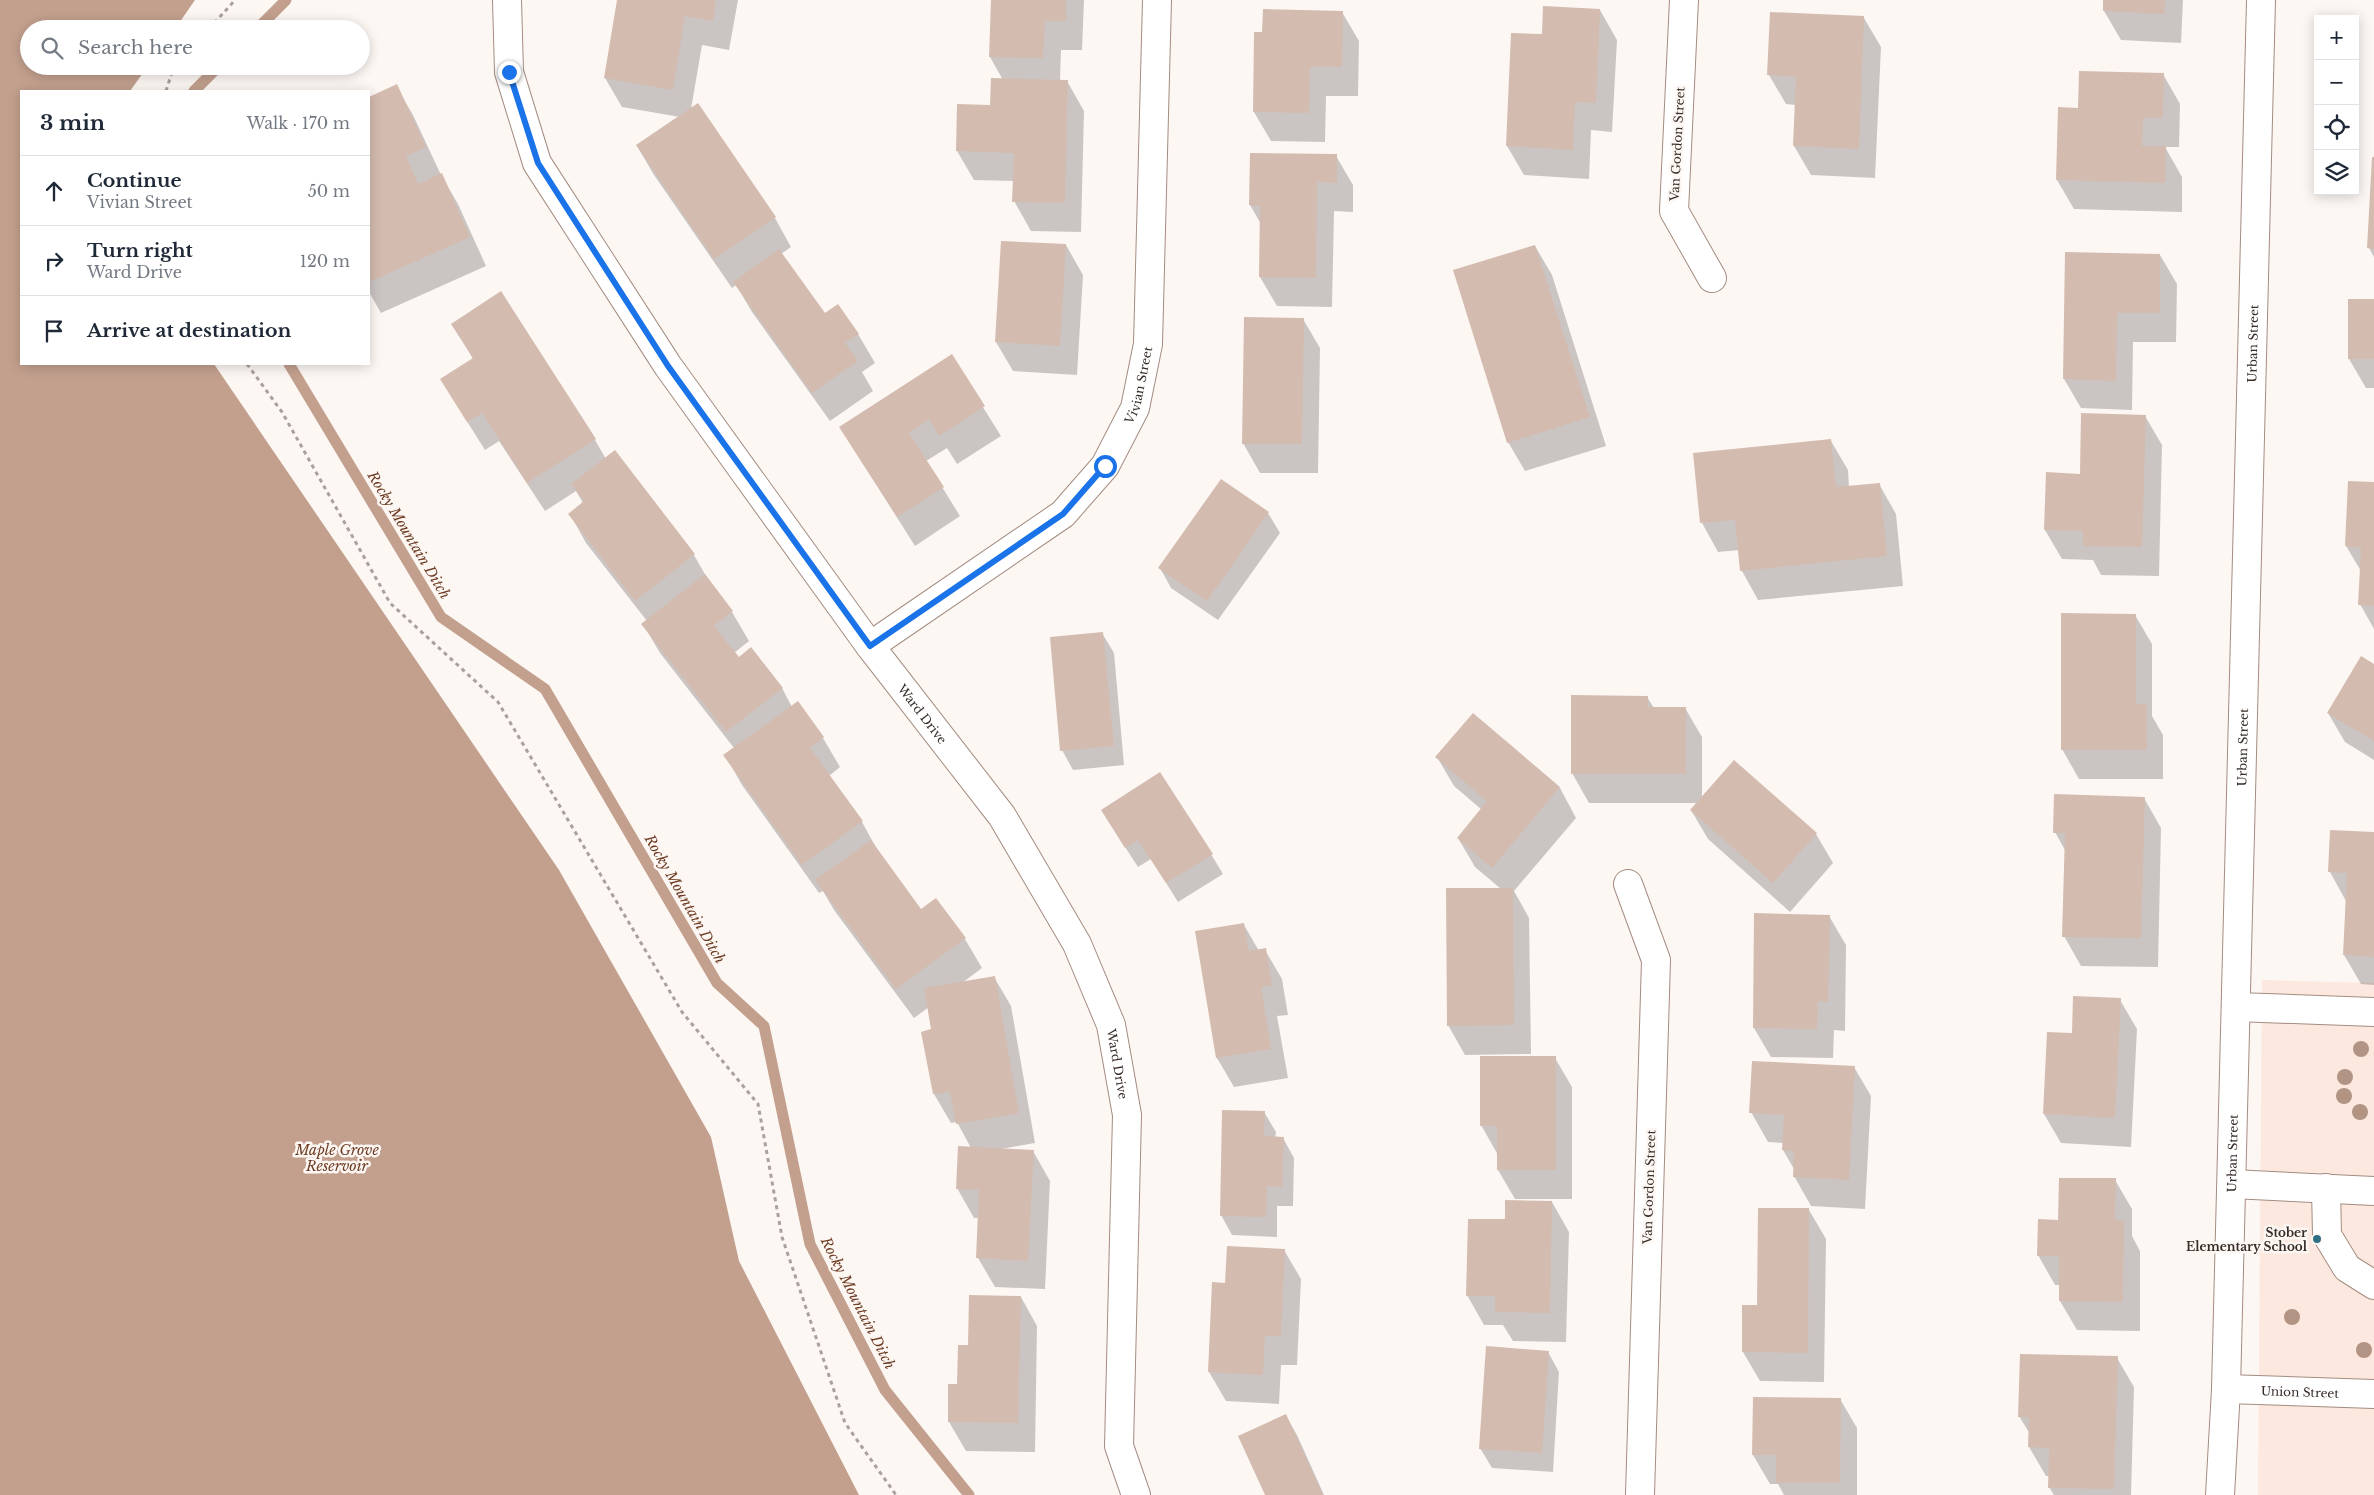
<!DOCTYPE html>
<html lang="en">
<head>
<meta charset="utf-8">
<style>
  :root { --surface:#fff; --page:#f2f2f3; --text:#1f2937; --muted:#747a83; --line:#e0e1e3 }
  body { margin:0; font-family:"Libre Baskerville",serif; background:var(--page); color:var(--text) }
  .controls { position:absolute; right:15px; top:15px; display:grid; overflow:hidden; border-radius:0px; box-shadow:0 2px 12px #0003 }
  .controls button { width:45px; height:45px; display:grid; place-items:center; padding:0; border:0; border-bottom:1px solid var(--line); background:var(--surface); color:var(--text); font:25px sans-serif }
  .stop { position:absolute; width:15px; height:15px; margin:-11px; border:4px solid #1a73e8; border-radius:50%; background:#fff }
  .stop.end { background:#1a73e8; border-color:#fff; box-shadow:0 1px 5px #0008 }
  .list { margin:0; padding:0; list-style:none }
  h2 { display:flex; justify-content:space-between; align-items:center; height:65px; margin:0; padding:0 20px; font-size:21px }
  h2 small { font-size:16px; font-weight:400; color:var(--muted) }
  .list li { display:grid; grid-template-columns:32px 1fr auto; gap:15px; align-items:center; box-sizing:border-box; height:70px; padding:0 20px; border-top:1px solid var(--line) }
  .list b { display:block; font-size:19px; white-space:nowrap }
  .list p { margin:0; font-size:16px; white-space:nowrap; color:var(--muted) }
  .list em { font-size:16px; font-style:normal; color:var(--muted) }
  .icon { flex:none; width:28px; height:28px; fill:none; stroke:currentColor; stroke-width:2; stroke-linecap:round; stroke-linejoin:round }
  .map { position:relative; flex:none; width:2374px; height:1495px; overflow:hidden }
  .search { position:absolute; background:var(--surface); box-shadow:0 2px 12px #0003; left:20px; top:20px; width:350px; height:55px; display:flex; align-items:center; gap:12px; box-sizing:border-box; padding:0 18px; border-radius:28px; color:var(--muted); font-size:19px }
  .panel { position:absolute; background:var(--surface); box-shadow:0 2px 12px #0003; left:20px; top:90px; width:350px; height:275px; border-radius:0px }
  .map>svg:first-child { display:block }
  .built { fill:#fce8de }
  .water { fill:#c3a08e }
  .shadow { fill:#0003 }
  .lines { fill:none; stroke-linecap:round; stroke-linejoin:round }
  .stream { stroke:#c3a08e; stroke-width:11 }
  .building { fill:#d4bbaf }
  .minor-casing { stroke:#a48c80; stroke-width:30 }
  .path { stroke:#a8a19d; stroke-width:3; stroke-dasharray:4 4; stroke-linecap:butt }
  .minor { stroke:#fff; stroke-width:28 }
  .tree { fill:#b29484 }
  .route { stroke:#1a73e8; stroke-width:6 }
  .poi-dot { fill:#2e6f82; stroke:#fdf7f4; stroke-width:2 }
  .labels { text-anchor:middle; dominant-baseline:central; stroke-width:5; stroke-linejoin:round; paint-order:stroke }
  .street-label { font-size:12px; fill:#372d28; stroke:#fdf7f4 }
  .poi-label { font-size:12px; font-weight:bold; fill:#372d28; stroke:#fdf7f4; text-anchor:end }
  .water-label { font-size:14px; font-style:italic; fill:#6d3c22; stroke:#fdf7f4 }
</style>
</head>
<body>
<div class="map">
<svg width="2374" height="1495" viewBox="0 0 2374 1495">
  <rect width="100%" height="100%" fill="#fdf7f4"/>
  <!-- built -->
  <path class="built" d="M2262,980L2374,983V1495H2258Z"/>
  <!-- water -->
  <path class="water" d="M0,0H195L175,29H29V66H148L130,91H21V364H214L559,870L711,1137L739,1261L859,1495H0Z"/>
  <!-- shadow -->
  <path class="shadow" d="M618,0H738L729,50L702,45L691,109L697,105L775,218L791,247L781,254L825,314L858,334L875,363L862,372L873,391L830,421L752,312L736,285L732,288L654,175L637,146L680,117L622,107L605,78Z
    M992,0H1084L1082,50H1061L1060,81H1067L1084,111L1081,232L1031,231L1014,201V181L974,180L957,151L991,106L1003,80L990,57Z
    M2104,0H2183L2181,43L2121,40L2104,11Z
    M1600,10L1617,40L1612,132L1591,130L1589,179L1524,175L1507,146L1543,35Z
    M1342,12L1359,41L1358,96H1326L1325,142L1271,141L1254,112L1264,33Z
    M1864,18L1881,47L1875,178L1811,175L1794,146L1796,105L1786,104L1769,75Z
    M2163,74L2180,104L2179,147H2165L2182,177V212L2074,209L2057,180L2079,109Z
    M396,86L413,115L441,175L458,204L486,266L381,313L369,292V98Z
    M2374,153V257L2369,248Z
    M1336,156L1353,185V212L1334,211L1332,307L1277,306L1260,277L1261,224L1250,205Z
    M1066,245L1083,275L1077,375L1013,371L996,342Z
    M1535,246L1552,275L1606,446L1525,471L1508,442Z
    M2066,254L2160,255L2177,284L2176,342H2133L2132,410L2081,408L2064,379Z
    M2374,300V388H2366L2349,359Z
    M1303,319L1320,348L1318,473H1260L1243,443Z
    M453,324L595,440L606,459L615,452L694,555L711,585L732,612L749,641L734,653L738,659L782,688L792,707L798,703L823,738L840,767L829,776L862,822L878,851L921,911L936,900L965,939L982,968L962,983L994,977L1011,1006L1035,1143L1001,1149L1033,1151L1050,1181L1045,1289L995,1287L978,1258L979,1218H974L957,1188L971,1148L957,1122L951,1123L934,1094L922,1033L933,1030L929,1007L914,1018L834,910L823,891L819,893L742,785L725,755L734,748L660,653L643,624L647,621L586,543L570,514L583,503L576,491L545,511L499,441L485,450L441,380L473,359Z
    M951,356L1001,436L957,464L947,448L926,461L960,516L915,546L840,427Z
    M2145,416L2162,445L2159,576L2101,575L2093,560L2062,559L2045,530L2081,475Z
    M1831,441L1848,470L1849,487L1879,484L1896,514L1903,586L1758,600L1742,571L1740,550L1718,552L1702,523Z
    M2374,483V629L2360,604L2361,571L2346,546Z
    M1268,513L1280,533L1218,620L1171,588L1160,568Z
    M2135,615L2152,644V716L2163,735V779H2079L2062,749Z
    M1102,633L1114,653L1124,765L1073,770L1062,750Z
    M2374,666V760L2345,742L2328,713Z
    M1647,697L1654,708H1685L1702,737V797L1734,762L1816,834L1833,863L1790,912L1708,839L1691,810L1697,803H1589L1572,773Z
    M1473,715L1560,788L1576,818L1514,891L1529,918L1531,1054L1465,1055L1448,1025L1501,889L1475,867L1458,838L1482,810L1454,786L1437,757Z
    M2144,798L2161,828L2158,967L2081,966L2064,936L2066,852L2055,832Z
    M1114,830L1211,854L1223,874L1178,902L1151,859L1138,867Z
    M2374,833V985L2361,984L2344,955L2346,901L2330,872Z
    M1829,916L1846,945L1845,1031L1834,1030L1833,1058L1771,1057L1754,1028Z
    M1244,925L1259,951L1265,950L1282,979L1288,1015L1277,1016L1288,1078L1234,1087L1217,1058L1196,932Z
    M2120,1000L2137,1029L2131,1147L2061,1143L2044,1114L2073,1034Z
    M1555,1058L1572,1087V1199H1515L1498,1170V1155L1481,1125Z
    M1854,1067L1871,1096L1865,1209L1811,1206L1794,1176V1169L1783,1150L1784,1143L1768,1142L1751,1112Z
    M1264,1112L1276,1132L1275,1138H1283L1294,1158L1293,1206H1277V1237L1232,1235L1221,1215Z
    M2115,1180L2132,1209V1236L2140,1251V1331L2077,1330L2060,1301V1285H2055L2038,1255L2060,1221Z
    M1552,1202L1569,1232L1566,1342L1513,1341L1503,1325H1484L1467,1295L1506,1221Z
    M1809,1210L1826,1239L1824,1382L1760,1381L1743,1352L1758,1306Z
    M1284,1250L1301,1279L1297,1365H1281L1279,1404L1226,1401L1209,1372L1213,1284H1226Z
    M1021,1297L1037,1326L1035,1452L966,1451L949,1422L969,1346Z
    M1548,1352L1559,1372L1553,1472L1492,1468L1480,1448Z
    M2117,1358L2134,1387L2131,1495H2054L2049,1487L2050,1476H2046L2029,1447L2030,1434L2019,1416Z
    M1840,1399L1857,1428V1495H1784L1778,1484H1770L1753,1455Z
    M1286,1416L1297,1435L1324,1495H1266Z"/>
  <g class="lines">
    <!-- stream -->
    <path class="stream" d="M257,29L286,0
      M194,91L219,66
      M289,364L441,617L545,689L717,983L764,1026L810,1244L885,1390L969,1495"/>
  </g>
  <!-- building -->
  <path class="building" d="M617,0H716L713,21L685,16L673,90L604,78Z
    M991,0H1066V21H1045L1043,58L989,57Z
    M2103,0H2165L2164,14L2103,11Z
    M1543,6L1600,9L1596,103L1575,102L1573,150L1506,146L1511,33L1542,34Z
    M1263,9L1343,11L1342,67H1310L1309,113L1253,112L1254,32H1262Z
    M1770,12L1864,16L1859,149L1793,146L1796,77L1767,75Z
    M2079,71L2164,73L2163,118H2143L2142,146H2166L2165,183L2056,180L2058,107L2078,108Z
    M991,78L1068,80L1065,203L1012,202L1014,153L956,151L957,104L990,105Z
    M397,84L426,147L406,156L418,184L442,173L470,237L369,282V97Z
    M698,103L776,217L714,259L636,145Z
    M1250,153L1337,154V183L1317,182L1316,278L1259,277L1260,206L1249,205Z
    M2372,157H2374V249L2367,248Z
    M1001,241L1066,244L1060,346L995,342Z
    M1535,245L1590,417L1507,443L1453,270Z
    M779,249L825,313L838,304L859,334L845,343L858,361L812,393L733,282Z
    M2065,252L2160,254V313H2117L2116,381L2063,379Z
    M501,291L596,439L527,483L482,413L467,422L440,379L473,358L451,324Z
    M2348,299H2374V359H2348Z
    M1244,317L1304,318L1302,444H1242Z
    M952,354L985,406L939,436L929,419L909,433L944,487L897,517L839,427Z
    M2081,413L2146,415L2142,547L2083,546V531L2044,530L2046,472L2080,474Z
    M1831,439L1836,487L1880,483L1887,556L1740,571L1735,520L1700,523L1693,453Z
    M615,450L695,554L635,601L568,514L584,501L571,484Z
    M1221,479L1269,512L1207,601L1158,568Z
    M2348,481L2374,482V606L2358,605L2361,548L2345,546Z
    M705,574L733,611L714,626L739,657L751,647L783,688L726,732L641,624Z
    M2061,613L2136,614V704H2147V750H2061Z
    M1103,632L1114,746L1060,751L1050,637Z
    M2361,656L2374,664V741L2327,713Z
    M1571,695L1648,696V707H1686V774H1571Z
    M798,701L824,737L810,748L863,821L802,865L723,755Z
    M1473,713L1560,787L1492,868L1457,838L1487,801L1435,757Z
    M1734,760L1817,833L1773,883L1690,810Z
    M1160,772L1213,854L1166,883L1138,840L1125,848L1101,810Z
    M2054,794L2145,797L2141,938L2062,937L2065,833H2053Z
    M2330,830L2374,832V957L2343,955L2347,873L2328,872Z
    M871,840L921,909L936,898L966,938L896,989L815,880Z
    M1446,888H1513L1514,1025L1447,1026Z
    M1754,913L1830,915L1828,1002L1818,1001L1817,1029L1753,1028Z
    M1244,923L1249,951L1266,948L1272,985L1261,987L1271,1049L1216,1058L1195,931Z
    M995,976L1019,1113L956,1124L950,1092L933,1094L921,1032L931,1029L924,988Z
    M2073,996L2121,998L2115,1118L2043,1114L2047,1032L2072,1033Z
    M1480,1056H1556V1170H1497V1126H1480Z
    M1752,1061L1855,1066L1849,1180L1793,1177L1794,1151L1782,1150L1784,1115L1749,1113Z
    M1222,1110L1265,1111L1264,1136L1284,1137L1282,1187L1267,1186L1266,1217L1220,1216Z
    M958,1146L1034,1150L1028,1261L976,1258L979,1190L956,1189Z
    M2059,1178H2116L2115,1220L2124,1221L2123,1302L2059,1301V1256H2037L2038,1219L2058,1220Z
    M1505,1200L1552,1201L1550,1313L1495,1312V1296H1466L1468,1219H1505Z
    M1758,1208H1809L1808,1353L1742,1352V1305H1757Z
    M1227,1246L1285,1249L1281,1336H1265L1263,1375L1208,1372L1212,1282L1225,1283Z
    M969,1295L1021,1296L1018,1423L948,1422V1384H957L958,1345H968Z
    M1486,1346L1549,1351L1542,1453L1479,1449Z
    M2020,1354L2118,1356L2114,1489L2048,1488L2049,1448L2028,1447L2029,1417H2018Z
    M1753,1397L1841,1398L1840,1483H1776V1455H1752Z
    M1286,1414L1323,1495H1265L1238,1436Z"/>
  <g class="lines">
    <!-- minor casing -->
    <g class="minor-casing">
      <g id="minor">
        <path id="s1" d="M507,0L509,72L537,163L668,366L870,646L1002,816L1077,944L1111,1025L1127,1115L1119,1446L1136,1495"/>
        <path d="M1684,0L1674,211L1712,278"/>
        <path id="s2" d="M870,646L1063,514L1105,466L1135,408L1148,344L1157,0"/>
        <path d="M1628,884L1656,960L1640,1495"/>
        <path d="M2236,1007L2374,1012"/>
        <path d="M2232,1184L2374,1191"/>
        <path d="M2326,1188L2327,1235L2347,1268L2374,1285"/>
        <path id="s3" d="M2226,1389L2374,1394"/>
        <path id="s4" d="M2220,1495L2226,1389L2261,0"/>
      </g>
    </g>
    <!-- path -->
    <path class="path" d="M209,29L235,0
      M166,91L174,66
      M247,364L282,412L390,603L498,702L682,1012L758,1104L782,1237L845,1423L896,1495"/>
    <!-- minor -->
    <use href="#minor" class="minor"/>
  </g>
  <!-- trees -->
  <g class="tree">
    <circle cx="2361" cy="1049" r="8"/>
    <circle cx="2345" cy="1077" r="8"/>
    <circle cx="2344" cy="1096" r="8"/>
    <circle cx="2360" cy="1112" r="8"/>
    <circle cx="2292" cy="1317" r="8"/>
    <circle cx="2364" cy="1350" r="8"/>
  </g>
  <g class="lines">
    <!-- route -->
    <path class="route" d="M509,72L538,163L668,366L870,646L1063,514L1105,466"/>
  </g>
  <!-- markers -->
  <circle class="poi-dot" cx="2317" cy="1239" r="5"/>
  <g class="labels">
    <!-- street labels -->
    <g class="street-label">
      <text transform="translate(1677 144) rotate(-87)">Van Gordon Street</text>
      <text stroke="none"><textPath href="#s4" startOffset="1152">Urban Street</textPath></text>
      <text stroke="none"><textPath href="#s2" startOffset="386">Vivian Street</textPath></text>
      <text stroke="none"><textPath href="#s1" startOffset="840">Ward Drive</textPath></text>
      <text stroke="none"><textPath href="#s4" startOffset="748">Urban Street</textPath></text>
      <text stroke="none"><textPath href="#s1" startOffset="1245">Ward Drive</textPath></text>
      <text stroke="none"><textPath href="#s4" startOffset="342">Urban Street</textPath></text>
      <text transform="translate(1649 1187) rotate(-88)">Van Gordon Street</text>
      <text stroke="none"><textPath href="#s3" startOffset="74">Union Street</textPath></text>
    </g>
    <!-- poi labels -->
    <g class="poi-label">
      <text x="2307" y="1232">Stober<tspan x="2307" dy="14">Elementary School</tspan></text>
    </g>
    <!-- water labels -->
    <g class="water-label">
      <text transform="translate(409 535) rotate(59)">Rocky Mountain Ditch</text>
      <text transform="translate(685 899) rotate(60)">Rocky Mountain Ditch</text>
      <text x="337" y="1150">Maple Grove<tspan x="337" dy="16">Reservoir</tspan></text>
      <text transform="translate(858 1303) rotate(63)">Rocky Mountain Ditch</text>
    </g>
  </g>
</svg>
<div class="controls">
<button>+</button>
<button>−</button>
<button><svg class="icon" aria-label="locate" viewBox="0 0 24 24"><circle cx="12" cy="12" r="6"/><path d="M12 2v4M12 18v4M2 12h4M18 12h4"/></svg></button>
<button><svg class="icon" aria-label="layers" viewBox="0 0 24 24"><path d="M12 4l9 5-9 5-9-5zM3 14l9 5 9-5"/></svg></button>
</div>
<div class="stop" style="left:1105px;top:466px"></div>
<div class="stop end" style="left:509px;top:72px"></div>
<div class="search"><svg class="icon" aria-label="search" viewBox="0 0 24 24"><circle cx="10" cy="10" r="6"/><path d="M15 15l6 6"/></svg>Search here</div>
<section class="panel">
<h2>3 min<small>Walk · 170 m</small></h2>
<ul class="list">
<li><svg class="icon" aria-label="ahead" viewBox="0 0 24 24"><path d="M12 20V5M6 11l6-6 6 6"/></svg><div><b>Continue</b><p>Vivian Street</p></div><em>50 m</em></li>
<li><svg class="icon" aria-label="right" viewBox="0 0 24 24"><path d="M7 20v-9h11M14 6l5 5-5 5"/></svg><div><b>Turn right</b><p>Ward Drive</p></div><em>120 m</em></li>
<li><svg class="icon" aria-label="arrive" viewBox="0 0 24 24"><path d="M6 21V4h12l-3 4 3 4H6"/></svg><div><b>Arrive at destination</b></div></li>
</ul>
</section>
</div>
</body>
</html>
